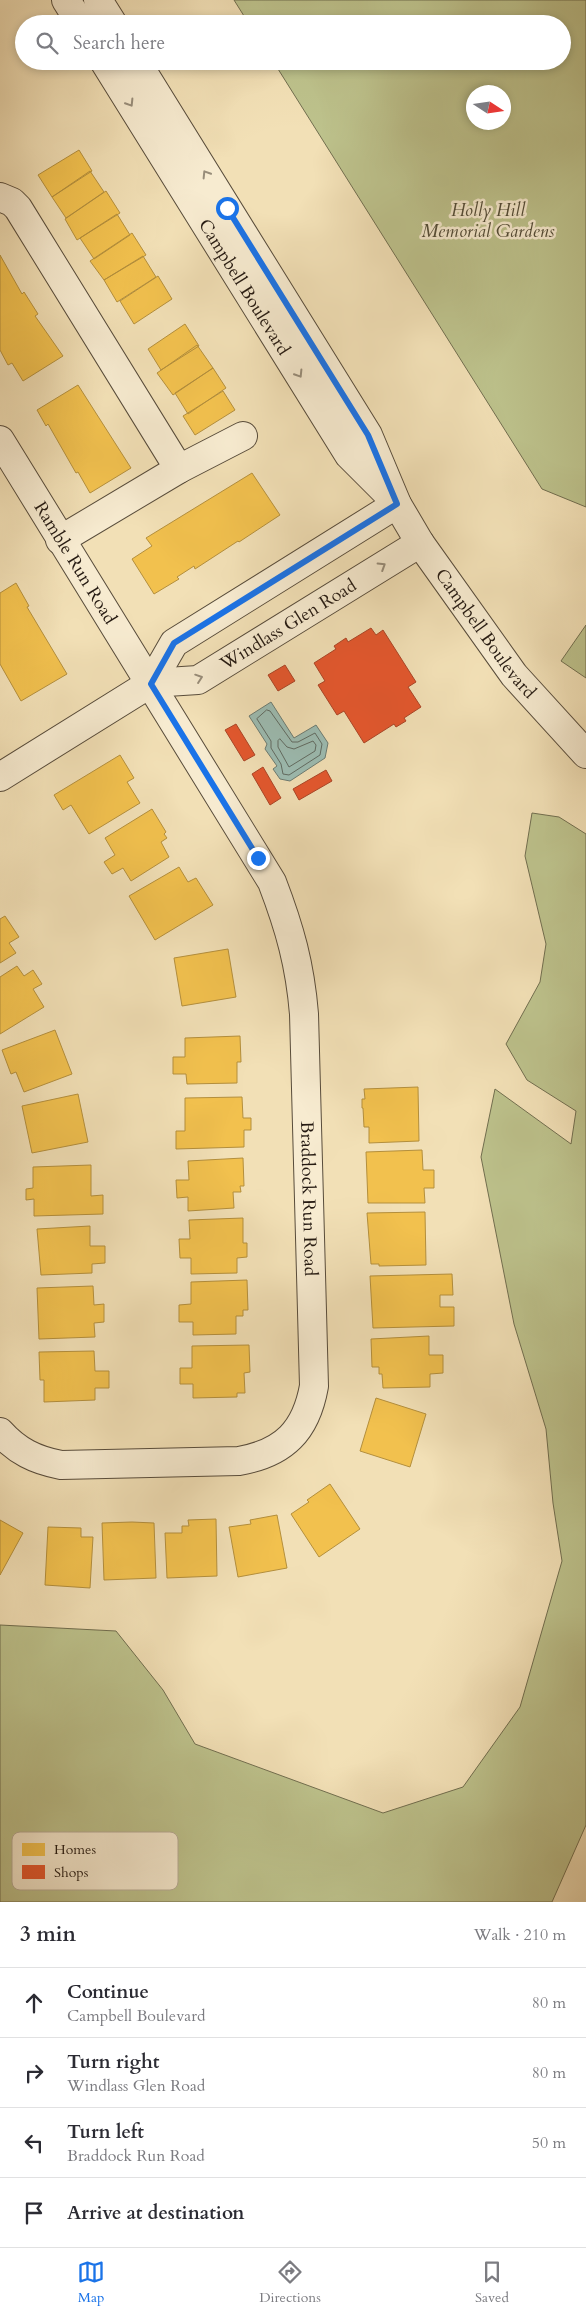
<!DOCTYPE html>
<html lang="en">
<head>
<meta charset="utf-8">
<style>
  :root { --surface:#fff; --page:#f7f7f7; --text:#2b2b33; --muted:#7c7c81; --line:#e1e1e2; --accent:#1a73e8 }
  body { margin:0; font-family:Cardo,serif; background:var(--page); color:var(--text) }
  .compass { position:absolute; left:466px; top:85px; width:45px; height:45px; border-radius:50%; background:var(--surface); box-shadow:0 2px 8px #0003; rotate:102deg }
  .stop { position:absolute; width:15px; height:15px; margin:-11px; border:4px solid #1a73e8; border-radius:50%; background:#fff }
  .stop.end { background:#1a73e8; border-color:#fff; box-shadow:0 1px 5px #0008 }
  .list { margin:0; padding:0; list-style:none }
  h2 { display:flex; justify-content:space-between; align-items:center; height:65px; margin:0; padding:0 20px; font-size:21px }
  h2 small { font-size:16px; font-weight:400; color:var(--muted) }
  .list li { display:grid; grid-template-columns:32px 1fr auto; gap:15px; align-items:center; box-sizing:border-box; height:70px; padding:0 20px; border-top:1px solid var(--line) }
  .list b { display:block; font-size:19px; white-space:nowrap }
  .list p { margin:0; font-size:16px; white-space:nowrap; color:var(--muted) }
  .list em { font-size:16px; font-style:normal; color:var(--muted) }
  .icon { flex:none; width:28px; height:28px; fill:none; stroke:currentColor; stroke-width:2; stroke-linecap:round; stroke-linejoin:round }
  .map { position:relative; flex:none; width:586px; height:1902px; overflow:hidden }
  .search { position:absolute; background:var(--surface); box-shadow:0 2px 8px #0003; left:15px; right:15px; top:15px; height:55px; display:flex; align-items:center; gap:12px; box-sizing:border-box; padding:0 18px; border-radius:28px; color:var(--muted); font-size:19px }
  .sheet { height:345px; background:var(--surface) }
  nav { display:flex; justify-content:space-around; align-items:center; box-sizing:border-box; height:70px; border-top:1px solid var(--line); background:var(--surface); font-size:14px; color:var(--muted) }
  nav a { display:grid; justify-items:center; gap:2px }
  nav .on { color:var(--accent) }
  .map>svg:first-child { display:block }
  .green { fill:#bdc28c; stroke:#716e4f; fill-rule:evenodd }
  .water { fill:#9cbcb2; stroke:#6c7b72 }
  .homes { fill:#f2c14e; stroke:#b48f3c }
  .shops { fill:#e4572e; stroke:#ab4526 }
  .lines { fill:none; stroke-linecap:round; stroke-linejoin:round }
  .shore { stroke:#606b62; stroke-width:1 }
  .minor-casing { stroke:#584c3b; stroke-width:30 }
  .minor { stroke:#f7ebd0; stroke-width:28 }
  .oneway { stroke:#988d7a }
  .route { stroke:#1a73e8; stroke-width:6 }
  .labels { text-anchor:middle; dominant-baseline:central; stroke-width:5; stroke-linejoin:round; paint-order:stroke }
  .park-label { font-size:18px; font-style:italic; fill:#534c37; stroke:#f7ebd0 }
  .street-label { font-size:18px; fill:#251a12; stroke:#f7ebd0 }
  .key { fill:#f7ebd0; stroke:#b8ac97; stroke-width:1 }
  .key-label { font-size:14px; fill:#251a12 }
</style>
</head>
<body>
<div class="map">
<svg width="586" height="1902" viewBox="0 0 586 1902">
  <rect width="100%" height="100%" fill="#f2e0b6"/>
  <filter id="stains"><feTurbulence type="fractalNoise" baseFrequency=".004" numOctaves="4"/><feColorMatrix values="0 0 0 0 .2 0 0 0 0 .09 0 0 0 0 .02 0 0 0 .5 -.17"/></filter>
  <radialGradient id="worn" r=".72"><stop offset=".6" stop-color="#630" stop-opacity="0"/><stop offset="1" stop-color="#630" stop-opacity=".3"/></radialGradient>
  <!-- green -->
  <path class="green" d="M234,0H586V507L542,489L273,61H562V24H249ZM474,92H504V122H474Z
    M586,625V678L561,661Z
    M532,813L559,817L586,834V1825L552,1902H0V1625L116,1631L163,1690L195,1744L383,1813L463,1787L520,1707L562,1561L553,1503L546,1429L514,1324L481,1157L495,1089L571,1144L576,1111L527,1080L506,1044L540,982L546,944L525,856Z"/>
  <!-- water -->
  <path class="water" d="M271,702L294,738L316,725L328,743L325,758L290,781L280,779L273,769L277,766L265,749L267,744L249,716Z"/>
  <!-- homes -->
  <path class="homes" d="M79,150L92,171L52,197L38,175Z
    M90,171L104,192L66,218L52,197Z
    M106,191L120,213L77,240L65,219Z
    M117,214L130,235L94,259L80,238Z
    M132,233L146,255L104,280L90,261Z
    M0,255L22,294L24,292L38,314L35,316L63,356L23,381L12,363L8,365L0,350Z
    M143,256L156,277L117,302L104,280Z
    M158,276L172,299L134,324L120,301Z
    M185,324L199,346L161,370L148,349Z
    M197,345L213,368L173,395L157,373Z
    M213,368L226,388L188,414L175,393Z
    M78,385L131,468L90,493L78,472L76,473L48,424L46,426L37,410Z
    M223,391L235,410L195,435L183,416Z
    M252,473L280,515L239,542L238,541L195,569L194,566L177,577L179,579L154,594L132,559L152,546L146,538Z
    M16,583L29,606L27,607L67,674L21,701L0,664V593Z
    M120,755L134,778L127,782L140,803L89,834L71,805L63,810L54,795Z
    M152,809L166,832L164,834L167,838L161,842L169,857L131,881L123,868L112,874L104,862L115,855L105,838Z
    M179,867L188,882L196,878L213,905L155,940L129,896Z
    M5,916L19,937L9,943L16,953L0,963V919Z
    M228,949L236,997L182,1006L174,958Z
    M17,966L24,976L33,970L42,984L33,989L44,1007L0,1034V977Z
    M55,1030L72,1074L24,1092L16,1072L11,1074L2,1050Z
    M240,1036L241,1062H237V1083L187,1084L186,1074H173V1057H185V1038Z
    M418,1087L419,1141L369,1143V1127H364L363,1108H362V1099H365L364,1089Z
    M78,1094L88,1142L32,1153L22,1106Z
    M242,1097L243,1118H251V1130H244V1147L176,1149V1131H185V1098Z
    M422,1150L423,1170H434V1188H424L425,1203H368L366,1152Z
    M243,1158L244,1186H240L241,1192H233L234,1208L188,1211V1197L177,1198L176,1180H189L188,1161Z
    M91,1165V1196L103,1195V1214L34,1216V1199L26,1200V1189L33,1188V1167Z
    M425,1212L426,1265L379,1266V1264H371L367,1213Z
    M243,1218V1243H247V1257L237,1258V1273L191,1274V1258H180L179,1239H190L189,1220Z
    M90,1226V1246H105V1263L92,1264V1273L41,1275L37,1229Z
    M452,1274L453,1295H440V1307H454V1326L373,1328L370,1276Z
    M247,1280L248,1310H243V1316H236V1334L193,1335V1322H179V1305L191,1304V1282Z
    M93,1286L94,1305L104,1304V1322L94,1323L95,1337L39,1339L37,1288Z
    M429,1336V1355H443V1373L430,1374V1387L383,1388L382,1374H379V1367H372L371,1339Z
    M249,1345L250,1372L244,1373L245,1393H237V1397L193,1398V1384H180V1368H192V1346Z
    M94,1351L95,1371H109V1388H95V1400L44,1402V1380H40L39,1352Z
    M376,1398L426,1414L410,1467L360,1451Z
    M330,1484L360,1529L319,1557L291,1514L309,1502L307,1500Z
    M277,1515L287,1568L238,1577L229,1527L251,1524L250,1520Z
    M216,1519L217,1576L167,1578L165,1533H182V1526H189L188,1520Z
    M0,1520L23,1533L0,1575Z
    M132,1522L154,1523L156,1578L104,1580L102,1523Z
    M48,1527L81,1528V1537H93L90,1588L45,1585Z"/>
  <!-- shops -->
  <path class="shops" d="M371,628L376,635L383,630L416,682L408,687L421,707L404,718L406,721L396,727L394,724L364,743L344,711L337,715L318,685L325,681L314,663L336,649L334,646L346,638L348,642Z
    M285,665L295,681L278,691L268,675Z
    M236,724L255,755L244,761L225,730Z
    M263,767L281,798L270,805L252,774Z
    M326,770L332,781L299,800L293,789Z"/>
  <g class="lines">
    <!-- shore -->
    <path class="shore" d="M267,710L270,711L292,742H298L315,733L322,744L320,755L289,775L283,774L281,764L271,748V741L257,719Z
      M280,739L287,747L294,749L313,741L316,745L315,751L289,767L278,747V741Z"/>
    <!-- minor casing -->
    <g class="minor-casing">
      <g id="minor">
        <path d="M66,0L81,24"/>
        <path d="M98,0L113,24"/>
        <path id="s1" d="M104,61L349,455L386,492"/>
        <path id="s2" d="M136,61L368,435L397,504L420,543L514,675L586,754"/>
        <path d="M0,197L12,202L18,208L179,469"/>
        <path id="s3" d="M0,440L272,882C290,929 300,965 304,1014L314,1386C306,1431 284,1453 239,1461L61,1465C35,1460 17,1451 0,1432"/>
        <path d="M60,540L179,469L243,436"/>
        <path d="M151,683L174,643L397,504"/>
        <path id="s4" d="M0,777L151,683L198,680L420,543"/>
      </g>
    </g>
    <!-- minor -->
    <use href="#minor" class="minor"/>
  </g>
  <!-- one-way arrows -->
  <defs><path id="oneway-chevron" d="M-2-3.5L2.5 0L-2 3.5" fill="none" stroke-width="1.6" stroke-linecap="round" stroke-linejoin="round" transform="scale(1.25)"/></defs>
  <g class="oneway">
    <use href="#oneway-chevron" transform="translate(130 103) rotate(58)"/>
    <use href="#oneway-chevron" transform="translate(206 174) rotate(-122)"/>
    <use href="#oneway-chevron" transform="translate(299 374) rotate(58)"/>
    <use href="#oneway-chevron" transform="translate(382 566) rotate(-32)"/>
    <use href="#oneway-chevron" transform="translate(199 678) rotate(-19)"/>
  </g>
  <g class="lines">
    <!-- route -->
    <path class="route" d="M227,208L368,435L397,504L174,643L151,684L258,858"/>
  </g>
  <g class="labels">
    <!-- park labels -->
    <g class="park-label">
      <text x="488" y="210">Holly Hill<tspan x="488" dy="21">Memorial Gardens</tspan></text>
    </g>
    <!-- street labels -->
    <g class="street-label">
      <text stroke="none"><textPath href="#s1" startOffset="266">Campbell Boulevard</textPath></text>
      <text stroke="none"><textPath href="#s3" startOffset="144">Ramble Run Road</textPath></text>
      <text stroke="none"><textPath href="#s4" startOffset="331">Windlass Glen Road</textPath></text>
      <text stroke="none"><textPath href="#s2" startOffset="672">Campbell Boulevard</textPath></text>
      <text stroke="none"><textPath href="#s3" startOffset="840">Braddock Run Road</textPath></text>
    </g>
  </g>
  <!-- legend -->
  <rect x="12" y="1832" width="166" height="58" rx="8" class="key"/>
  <rect x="22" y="1843" width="23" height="13" fill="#f2c14e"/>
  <rect x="22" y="1865" width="23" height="14" fill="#e4572e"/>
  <g class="key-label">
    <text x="54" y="1854">Homes</text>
    <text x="54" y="1877">Shops</text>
  </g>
  <rect width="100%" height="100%" filter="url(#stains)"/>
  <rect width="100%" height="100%" fill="url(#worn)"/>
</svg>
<svg class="compass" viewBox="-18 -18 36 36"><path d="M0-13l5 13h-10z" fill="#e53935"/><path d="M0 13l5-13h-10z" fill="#7c7c81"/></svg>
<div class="stop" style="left:227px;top:208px"></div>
<div class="stop end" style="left:258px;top:858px"></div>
<div class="search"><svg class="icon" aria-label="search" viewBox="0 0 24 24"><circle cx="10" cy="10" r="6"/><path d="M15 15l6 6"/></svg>Search here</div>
</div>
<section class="sheet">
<h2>3 min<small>Walk · 210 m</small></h2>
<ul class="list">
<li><svg class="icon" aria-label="ahead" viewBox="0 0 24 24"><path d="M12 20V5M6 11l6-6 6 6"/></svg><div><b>Continue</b><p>Campbell Boulevard</p></div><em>80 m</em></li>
<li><svg class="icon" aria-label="right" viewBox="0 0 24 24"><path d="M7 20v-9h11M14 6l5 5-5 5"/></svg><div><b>Turn right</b><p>Windlass Glen Road</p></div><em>80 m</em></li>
<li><svg class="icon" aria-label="left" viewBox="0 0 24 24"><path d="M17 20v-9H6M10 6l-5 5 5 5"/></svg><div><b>Turn left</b><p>Braddock Run Road</p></div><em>50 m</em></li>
<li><svg class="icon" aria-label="arrive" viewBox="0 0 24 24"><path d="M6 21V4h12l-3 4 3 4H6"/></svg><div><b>Arrive at destination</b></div></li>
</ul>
</section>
<nav>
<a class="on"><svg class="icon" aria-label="map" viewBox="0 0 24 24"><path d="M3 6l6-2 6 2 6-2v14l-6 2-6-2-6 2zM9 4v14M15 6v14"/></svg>Map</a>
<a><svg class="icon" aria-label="directions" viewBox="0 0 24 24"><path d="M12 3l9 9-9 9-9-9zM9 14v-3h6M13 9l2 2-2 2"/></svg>Directions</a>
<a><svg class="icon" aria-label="saved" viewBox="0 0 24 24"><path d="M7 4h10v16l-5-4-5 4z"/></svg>Saved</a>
</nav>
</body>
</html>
